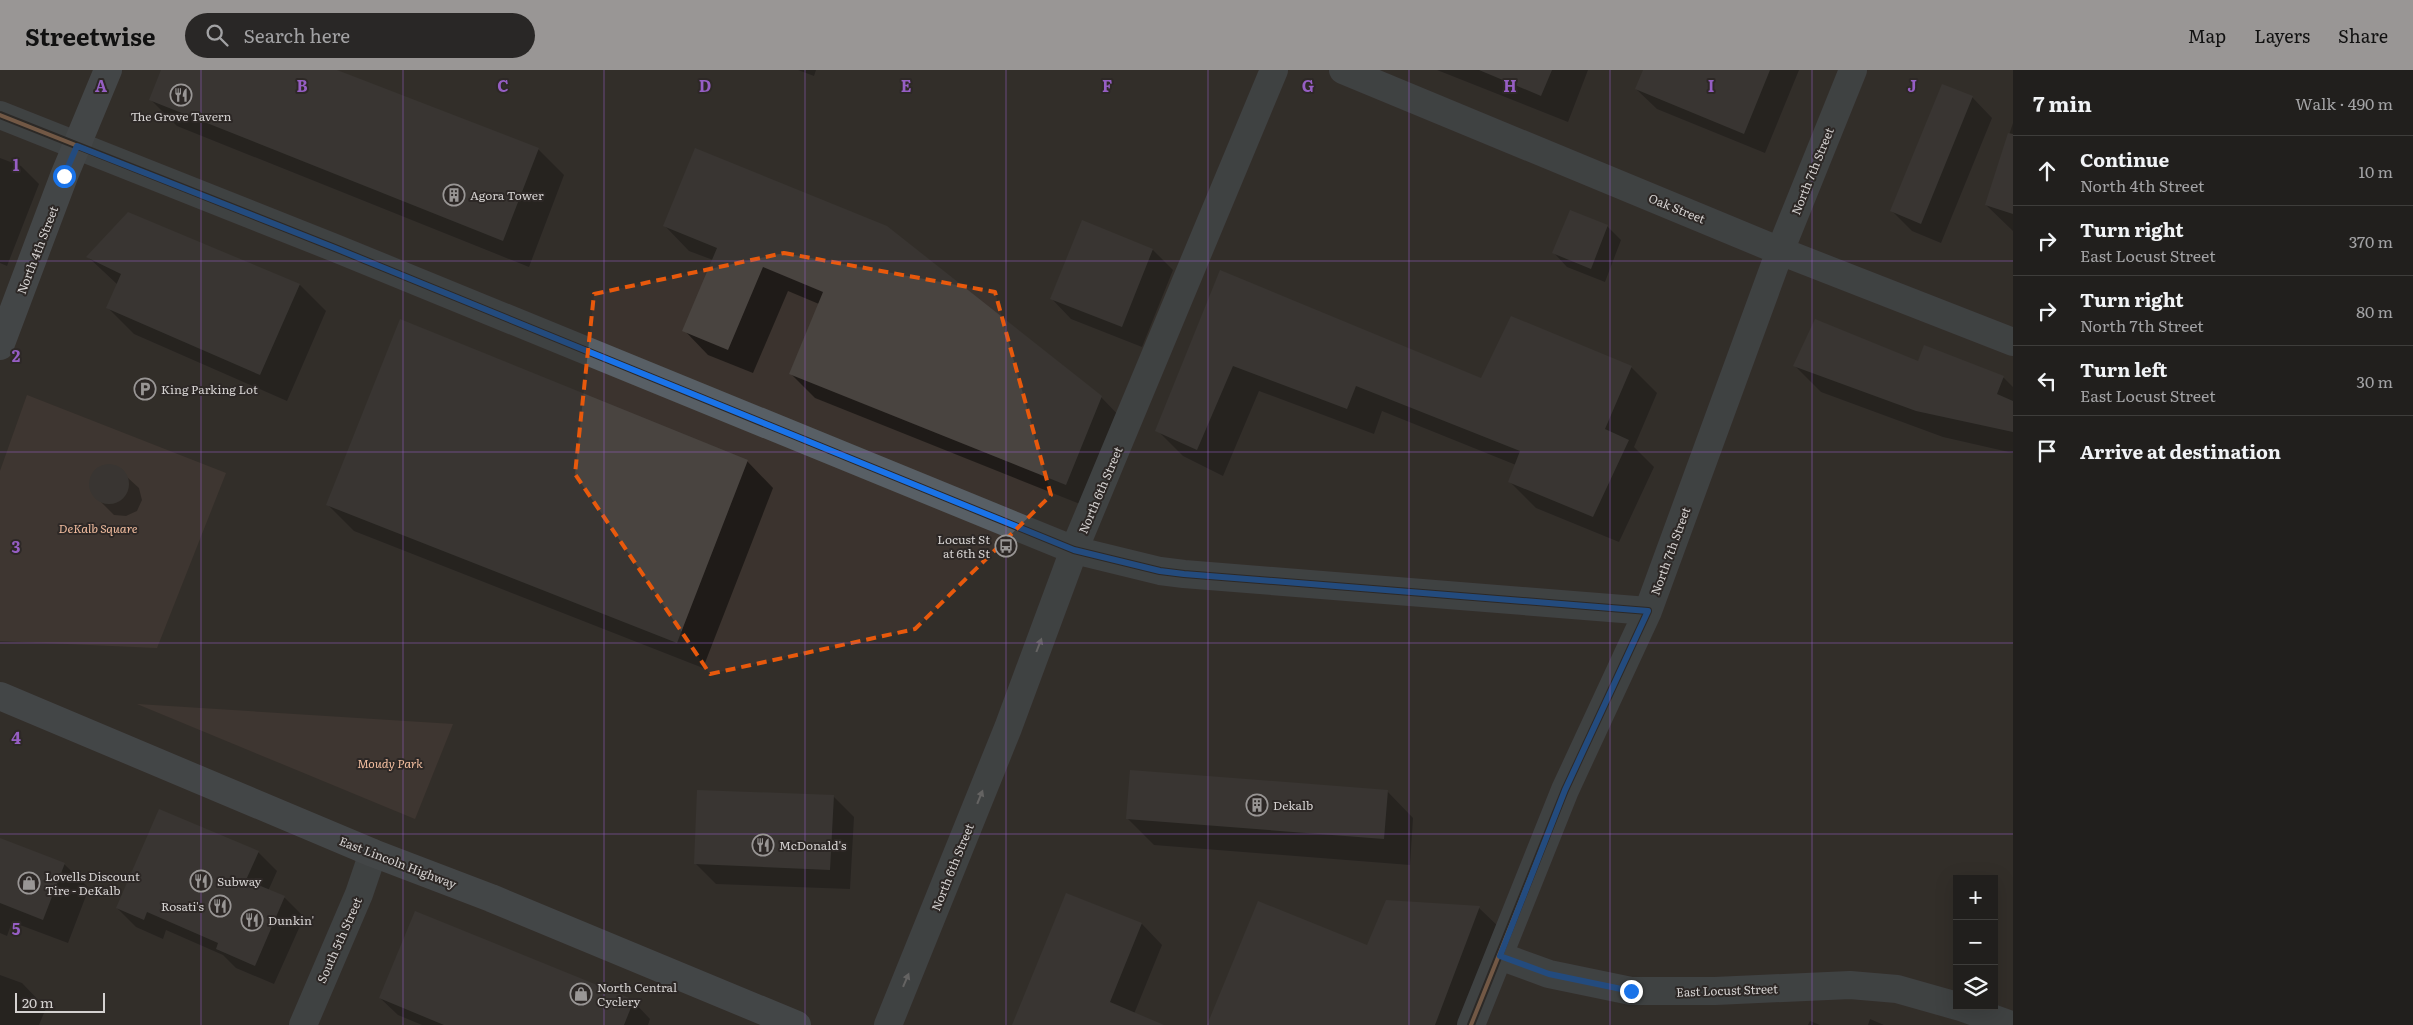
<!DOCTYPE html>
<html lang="en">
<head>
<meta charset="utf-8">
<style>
  :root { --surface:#211f1d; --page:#292726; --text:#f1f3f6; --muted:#a2a2a4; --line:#3e3d3b; --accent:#999695 }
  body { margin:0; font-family:Literata,serif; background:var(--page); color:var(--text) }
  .controls { position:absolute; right:15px; bottom:15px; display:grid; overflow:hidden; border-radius:0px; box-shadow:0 5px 20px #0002 }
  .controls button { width:45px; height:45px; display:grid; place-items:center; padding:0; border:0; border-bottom:1px solid var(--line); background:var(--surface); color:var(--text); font:25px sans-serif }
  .scale { position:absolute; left:15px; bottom:12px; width:90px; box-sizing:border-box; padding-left:5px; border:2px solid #d4d1d0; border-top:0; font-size:14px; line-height:18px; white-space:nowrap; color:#d4d1d0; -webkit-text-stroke:4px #2d2826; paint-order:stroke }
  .stop { position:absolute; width:15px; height:15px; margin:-11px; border:4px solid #1a73e8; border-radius:50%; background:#fff }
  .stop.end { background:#1a73e8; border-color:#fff; box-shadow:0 1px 5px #0008 }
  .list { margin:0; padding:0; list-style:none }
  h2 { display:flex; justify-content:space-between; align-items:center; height:65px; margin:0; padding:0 20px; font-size:21px }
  h2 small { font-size:16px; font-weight:400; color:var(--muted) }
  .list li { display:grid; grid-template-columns:32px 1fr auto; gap:15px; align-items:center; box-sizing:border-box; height:70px; padding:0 20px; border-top:1px solid var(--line) }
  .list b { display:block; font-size:19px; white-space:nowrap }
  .list p { margin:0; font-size:16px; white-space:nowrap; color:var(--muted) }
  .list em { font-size:16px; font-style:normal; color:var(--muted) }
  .icon { flex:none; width:28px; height:28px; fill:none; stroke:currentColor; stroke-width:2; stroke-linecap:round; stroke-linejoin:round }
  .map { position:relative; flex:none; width:2013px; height:955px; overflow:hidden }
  header { display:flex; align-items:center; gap:30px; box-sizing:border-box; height:70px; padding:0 25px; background:var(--accent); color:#111 }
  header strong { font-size:24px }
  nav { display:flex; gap:28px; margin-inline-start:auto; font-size:18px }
  .search { width:350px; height:45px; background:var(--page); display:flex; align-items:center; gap:12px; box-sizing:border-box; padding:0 18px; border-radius:28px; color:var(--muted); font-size:19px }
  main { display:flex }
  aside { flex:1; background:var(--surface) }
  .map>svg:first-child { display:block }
  .built { fill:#3b332e; fill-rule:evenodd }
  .green { fill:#56463e }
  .shadow { fill:#0007 }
  .building { fill:#494440 }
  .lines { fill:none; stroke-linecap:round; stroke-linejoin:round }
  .minor { stroke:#585f65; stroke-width:28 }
  .major { stroke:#616970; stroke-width:28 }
  .bus-1-casing { stroke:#2d2826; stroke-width:8 }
  .bus-1 { stroke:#c7916a; stroke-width:4 }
  .oneway { fill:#a9a9ab }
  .route { stroke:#1a73e8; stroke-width:6 }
  .marked { fill:none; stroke:#e8590c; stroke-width:4; stroke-dasharray:10 6; stroke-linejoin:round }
  .grid { fill:none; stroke:#965ec4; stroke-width:1; stroke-opacity:0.55 }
  .labels { text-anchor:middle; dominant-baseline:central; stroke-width:4; stroke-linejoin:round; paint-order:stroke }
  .poi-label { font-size:12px; fill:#d4d1d0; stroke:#2d2826; text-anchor:start }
  .street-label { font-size:12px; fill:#d4d1d0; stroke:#2d2826 }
  .park-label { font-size:12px; font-style:italic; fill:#f0bc9e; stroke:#2d2826 }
  .grid-label { font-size:16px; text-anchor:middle; font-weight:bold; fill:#965ec4; stroke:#2d2826; stroke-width:4; stroke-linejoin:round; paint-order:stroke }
</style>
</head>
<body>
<header>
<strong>Streetwise</strong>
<div class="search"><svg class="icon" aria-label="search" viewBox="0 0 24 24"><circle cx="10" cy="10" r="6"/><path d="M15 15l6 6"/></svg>Search here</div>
<nav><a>Map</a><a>Layers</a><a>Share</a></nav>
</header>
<main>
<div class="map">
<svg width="2013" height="955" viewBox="0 0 2013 955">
  <rect width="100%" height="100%" fill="#2c2927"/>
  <!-- built -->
  <path class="built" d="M0,0H2013V955H0ZM1957,809H1994V936H1957Z"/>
  <!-- green -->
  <path class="green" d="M27,325L226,403L157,578L0,571V401Z
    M137,634L453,654L415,749Z"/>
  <!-- shadow -->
  <path class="shadow" d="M162,0H334L538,79L564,105L529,197L177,56L151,30Z
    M798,0H816L814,6Z
    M1437,0H1588L1568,52Z
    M1644,0H1799L1765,83L1657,39L1636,19Z
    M1972,27L1992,48L1941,173L1912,161L1892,141Z
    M2013,53V161L1986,135Z
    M0,88L21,96L39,114L7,196L0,193Z
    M128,143L300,215L326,241L287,331L134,264L108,238L118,215L88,187Z
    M1082,152L1153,180L1173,200L1142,277L1071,249L1051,228Z
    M665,156L1101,327L1125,352L1090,438L815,328L790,303L819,234L788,221L753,303L708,285L684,260L713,190L689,181Z
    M1607,156L1621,170L1605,212L1567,197L1554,183Z
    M1221,202L1481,310L1631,297L1657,323L1634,377L1654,397L1619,472L1536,438L1510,412L1516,395L1382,341L1374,364L1259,321L1223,406L1183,386L1157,360Z
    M1925,276L2004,308L2013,317V383L1943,367L1821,322L1795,296L1918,292Z
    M747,391L773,418L703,598L354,461L328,435Z
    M102,396H115L139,418L142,430L137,441L126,446L114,445L95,426L90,415L93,404Z
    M1387,721L1413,748L1410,795L1154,775L1128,749Z
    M833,726L854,747L850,819L716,814L695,793Z
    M0,770L64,794L89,818L68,873L12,852L7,866L0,863Z
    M258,782L277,801L268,821L285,828L304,847L274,914L236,898L223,885L166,860L163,869L136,857L117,838Z
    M1067,824L1142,854L1162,875L1134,944L1162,955H1013Z
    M1479,838L1500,858L1462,955H1209L1367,877Z
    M0,905L22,913L46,938L39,955H0Z
    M380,928L633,931L650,949L648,955H422L398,945Z
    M1870,949L1884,955H1868Z
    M1810,951L1820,955H1808Z"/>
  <!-- building -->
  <path class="building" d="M161,0H337L539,78L503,171L149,30Z
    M1479,0H1552L1541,26Z
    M1643,0H1770L1744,64L1635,19Z
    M1942,14L1973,26L1921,154L1890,141Z
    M2008,63L2013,64V144L1985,135Z
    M695,78L887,156L1102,326L1066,415L789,304L823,222L763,197L728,280L682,261L717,178L663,156Z
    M1570,140L1608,155L1591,199L1552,183Z
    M128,142L300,214L260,305L106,238L121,204L86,187Z
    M1082,150L1153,179L1122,257L1050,229Z
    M1220,200L1481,308L1511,246L1632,296L1605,359L1629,370L1593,447L1508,412L1520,381L1356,316L1347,339L1233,296L1197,380L1155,361Z
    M400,249L748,390L677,573L326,435Z
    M1815,249L1918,291L1924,275L2004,306L1997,324L2013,331V362L1916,341L1793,296Z
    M89 414a20 20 0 1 1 40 0a20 20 0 1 1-40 0Z
    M1130,700L1388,720L1384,769L1126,749Z
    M697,720L834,725L830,800L694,794Z
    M159,739L259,781L246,810L285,826L255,896L216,879L218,873L147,842L144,850L116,838Z
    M0,768L65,793L43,850L0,833Z
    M1066,823L1142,853L1110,932L1164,955H1012Z
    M1386,830L1480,836L1435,955H1207L1258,831L1367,875Z
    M415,841L634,930L624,955H444L379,928Z"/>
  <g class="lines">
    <!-- minor -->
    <path class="minor" d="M1343,0L1780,181L2013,272
      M0,45L335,178L1074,480L1160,501L1184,504L1648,541
      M1500,886L1549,904L1631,921H1715L1850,915L1897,919L1957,936
      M1958,936L2011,955
      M303,955L359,824L373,783
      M888,955L1008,658L1074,480L1274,0
      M1471,955L1565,720L1648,541L1780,181L1853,0"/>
    <!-- major -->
    <path class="major" d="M0,276L64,106L108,0
      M0,626L373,783L491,828L797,955"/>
    <!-- bus-1 casing -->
    <g class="bus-1-casing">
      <path id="bus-1" d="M0,45L335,178L1074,480L1160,501L1184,504L1648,541L1565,720L1471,955"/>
    </g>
    <!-- bus-1 -->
    <use href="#bus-1" class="bus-1"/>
  </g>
  <!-- one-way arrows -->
  <defs><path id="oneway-solid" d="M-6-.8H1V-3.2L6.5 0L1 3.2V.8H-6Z" transform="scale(1.25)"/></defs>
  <g class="oneway">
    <use href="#oneway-solid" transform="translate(1039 575) rotate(-69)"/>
    <use href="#oneway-solid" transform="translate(980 727) rotate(-68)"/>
    <use href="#oneway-solid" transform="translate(906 910) rotate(-67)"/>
  </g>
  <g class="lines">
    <!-- route -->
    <path class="route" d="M64,106L77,76L335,178L1074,480L1160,501L1184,504L1648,541L1565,720L1500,886L1549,904L1631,921"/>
  </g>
  <!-- marked area -->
  <path d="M0 0H2013V955H0ZM784,183L995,222L1051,425L915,559L710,604L575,404L594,224Z" fill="#2c2927" fill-opacity=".55" fill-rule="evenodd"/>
  <path class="marked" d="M784,183L995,222L1051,425L915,559L710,604L575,404L594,224Z"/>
  <!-- grid -->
  <path class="grid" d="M201,0V955M403,0V955M604,0V955M805,0V955M1006,0V955M1208,0V955M1409,0V955M1610,0V955M1812,0V955M0,191H2013M0,382H2013M0,573H2013M0,764H2013"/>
  <!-- icons -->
  <defs>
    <g id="restaurant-ring" transform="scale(1.125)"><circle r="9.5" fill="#2d2826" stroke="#999695" stroke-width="1.5"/><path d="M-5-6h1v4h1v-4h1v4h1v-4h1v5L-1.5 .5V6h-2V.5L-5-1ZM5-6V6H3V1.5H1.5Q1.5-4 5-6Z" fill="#999695"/></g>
    <g id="building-ring" transform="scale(1.125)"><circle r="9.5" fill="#2d2826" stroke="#999695" stroke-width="1.5"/><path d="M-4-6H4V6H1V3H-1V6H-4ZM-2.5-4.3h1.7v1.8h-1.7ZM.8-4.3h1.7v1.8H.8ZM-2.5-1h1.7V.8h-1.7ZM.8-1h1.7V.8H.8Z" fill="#999695"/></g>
    <g id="parking-ring" transform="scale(1.125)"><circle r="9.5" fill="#2d2826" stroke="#999695" stroke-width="1.5"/><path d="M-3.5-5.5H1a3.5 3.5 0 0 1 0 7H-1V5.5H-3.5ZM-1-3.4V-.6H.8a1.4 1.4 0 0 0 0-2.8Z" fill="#999695"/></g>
    <g id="bus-ring" transform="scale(1.125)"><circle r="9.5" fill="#2d2826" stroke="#999695" stroke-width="1.5"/><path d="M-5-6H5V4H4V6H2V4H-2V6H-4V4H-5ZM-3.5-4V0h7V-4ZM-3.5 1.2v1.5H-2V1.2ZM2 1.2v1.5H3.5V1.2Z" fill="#999695"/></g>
    <g id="shop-ring" transform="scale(1.125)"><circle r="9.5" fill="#2d2826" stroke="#999695" stroke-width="1.5"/><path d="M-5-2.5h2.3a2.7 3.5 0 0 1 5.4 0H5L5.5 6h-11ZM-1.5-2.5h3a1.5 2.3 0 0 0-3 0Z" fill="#999695"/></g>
  </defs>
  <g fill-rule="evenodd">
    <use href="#restaurant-ring" x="181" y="25"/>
    <use href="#building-ring" x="454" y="125"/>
    <use href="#parking-ring" x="145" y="319"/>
    <use href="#bus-ring" x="1006" y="476"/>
    <use href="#building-ring" x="1257" y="735"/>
    <use href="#restaurant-ring" x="763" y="775"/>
    <use href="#restaurant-ring" x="201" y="811"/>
    <use href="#shop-ring" x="29" y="813"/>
    <use href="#restaurant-ring" x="220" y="836"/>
    <use href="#restaurant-ring" x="252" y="850"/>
    <use href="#shop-ring" x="581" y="924"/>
  </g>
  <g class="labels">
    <!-- poi labels -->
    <g class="poi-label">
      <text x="181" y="46" text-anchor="middle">The Grove Tavern</text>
      <text x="470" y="125">Agora Tower</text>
      <text x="161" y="319">King Parking Lot</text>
      <text x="990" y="469" text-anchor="end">Locust St<tspan x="990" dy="14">at 6th St</tspan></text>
      <text x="1273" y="735">Dekalb</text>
      <text x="779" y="775">McDonald's</text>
      <text x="45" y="806">Lovells Discount<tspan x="45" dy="14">Tire - DeKalb</tspan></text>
      <text x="217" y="811">Subway</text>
      <text x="204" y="836" text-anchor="end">Rosati's</text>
      <text x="268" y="850">Dunkin'</text>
      <text x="597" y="917">North Central<tspan x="597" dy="14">Cyclery</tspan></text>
    </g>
    <!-- street labels -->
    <g class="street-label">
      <text transform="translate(1812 101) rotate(-68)">North 7th Street</text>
      <text transform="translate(1677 138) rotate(22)">Oak Street</text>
      <text transform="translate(37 180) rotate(-69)">North 4th Street</text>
      <text transform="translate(1100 420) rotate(-67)">North 6th Street</text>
      <text transform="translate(1670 481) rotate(-70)">North 7th Street</text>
      <text transform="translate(398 792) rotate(21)">East Lincoln Highway</text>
      <text transform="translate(952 797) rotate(-68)">North 6th Street</text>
      <text transform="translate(339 870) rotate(-66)">South 5th Street</text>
      <text transform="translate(1727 920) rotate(-2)">East Locust Street</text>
    </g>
    <!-- park labels -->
    <g class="park-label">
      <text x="98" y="458">DeKalb Square</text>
      <text x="390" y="693">Moudy Park</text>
    </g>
  </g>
  <g class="grid-label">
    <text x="101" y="22">A</text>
    <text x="302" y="22">B</text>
    <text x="503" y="22">C</text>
    <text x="705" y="22">D</text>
    <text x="906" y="22">E</text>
    <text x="1107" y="22">F</text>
    <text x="1308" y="22">G</text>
    <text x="1510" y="22">H</text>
    <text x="1711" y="22">I</text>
    <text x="1912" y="22">J</text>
    <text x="16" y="101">1</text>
    <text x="16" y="292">2</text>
    <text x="16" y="483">3</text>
    <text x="16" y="674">4</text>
    <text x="16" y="865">5</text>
  </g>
</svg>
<div class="controls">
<button>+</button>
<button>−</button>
<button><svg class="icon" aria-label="layers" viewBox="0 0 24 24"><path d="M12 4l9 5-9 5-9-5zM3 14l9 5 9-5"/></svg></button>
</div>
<div class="scale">20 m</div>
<div class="stop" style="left:64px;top:106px"></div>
<div class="stop end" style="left:1631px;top:921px"></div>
</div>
<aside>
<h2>7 min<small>Walk · 490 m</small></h2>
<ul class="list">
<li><svg class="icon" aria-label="ahead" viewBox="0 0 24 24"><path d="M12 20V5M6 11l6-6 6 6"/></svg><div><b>Continue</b><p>North 4th Street</p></div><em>10 m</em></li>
<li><svg class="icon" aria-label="right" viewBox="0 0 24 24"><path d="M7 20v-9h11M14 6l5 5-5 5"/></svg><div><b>Turn right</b><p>East Locust Street</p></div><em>370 m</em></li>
<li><svg class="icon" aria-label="right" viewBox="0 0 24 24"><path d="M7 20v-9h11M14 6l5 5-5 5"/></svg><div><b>Turn right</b><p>North 7th Street</p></div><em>80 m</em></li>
<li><svg class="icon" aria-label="left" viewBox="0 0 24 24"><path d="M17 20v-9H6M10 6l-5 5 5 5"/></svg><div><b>Turn left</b><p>East Locust Street</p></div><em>30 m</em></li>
<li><svg class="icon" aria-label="arrive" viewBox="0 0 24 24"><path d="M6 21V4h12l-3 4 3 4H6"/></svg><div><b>Arrive at destination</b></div></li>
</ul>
</aside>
</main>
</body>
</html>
